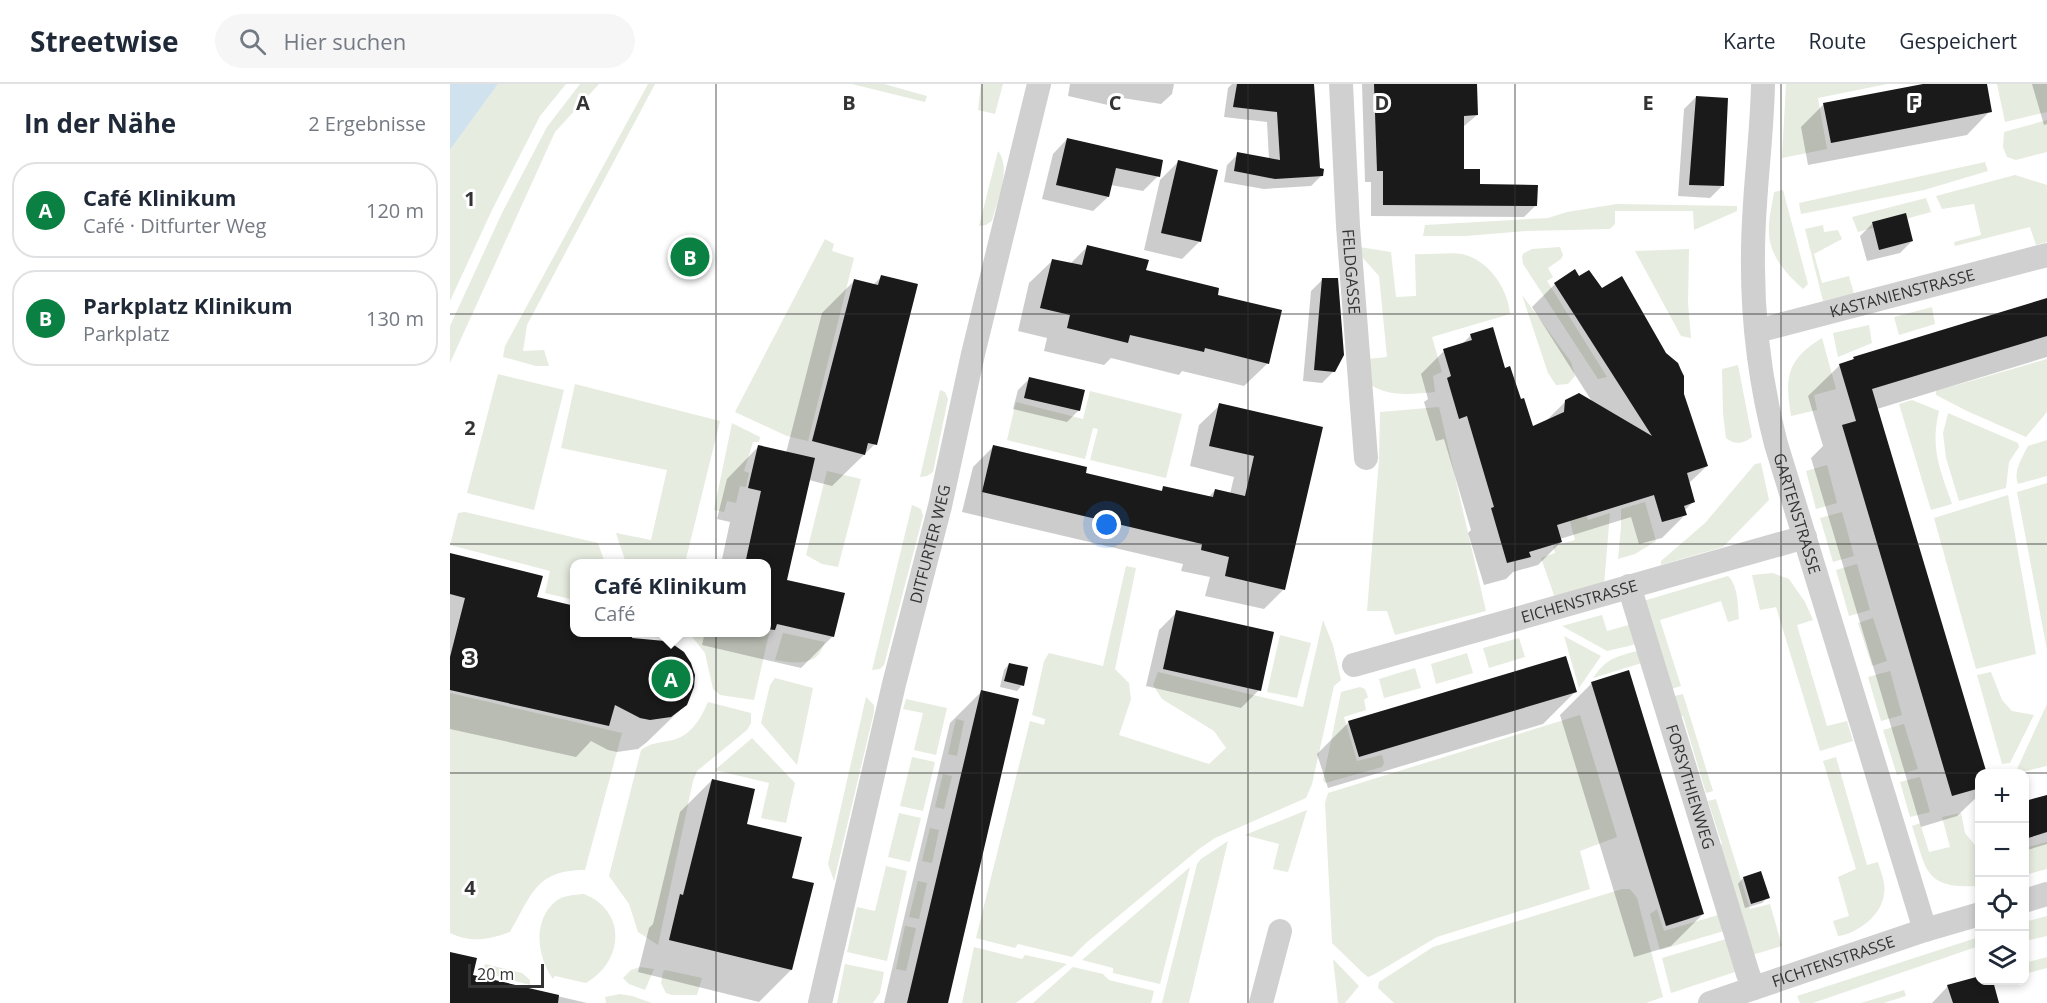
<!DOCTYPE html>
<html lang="de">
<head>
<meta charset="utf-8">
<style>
  :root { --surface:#fff; --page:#f6f6f7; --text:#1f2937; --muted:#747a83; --line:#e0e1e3; --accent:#0b8043 }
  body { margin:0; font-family:"Open Sans",sans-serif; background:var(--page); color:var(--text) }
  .controls { position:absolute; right:18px; bottom:18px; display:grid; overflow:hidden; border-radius:12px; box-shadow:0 3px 9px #0003 }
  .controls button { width:54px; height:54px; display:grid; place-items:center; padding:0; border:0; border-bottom:2px solid var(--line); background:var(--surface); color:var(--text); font:30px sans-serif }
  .scale { position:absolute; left:18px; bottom:15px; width:76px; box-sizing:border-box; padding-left:6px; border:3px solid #333; border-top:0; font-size:16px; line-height:21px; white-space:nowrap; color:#333; -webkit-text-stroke:4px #fff; paint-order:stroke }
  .you { position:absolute; left:657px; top:441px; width:21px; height:21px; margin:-15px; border:4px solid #fff; border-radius:50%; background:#1a73e8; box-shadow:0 0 0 9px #1a73e833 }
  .badge { display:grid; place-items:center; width:39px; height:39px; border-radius:50%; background:var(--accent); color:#fff; font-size:20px; font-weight:700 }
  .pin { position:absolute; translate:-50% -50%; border:3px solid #fff; box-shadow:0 2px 6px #0006 }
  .popup { position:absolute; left:120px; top:475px; width:201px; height:78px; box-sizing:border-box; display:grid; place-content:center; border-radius:12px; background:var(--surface); filter:drop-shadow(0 2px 4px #0005); font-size:20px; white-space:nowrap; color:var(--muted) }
  .popup b { font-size:22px; color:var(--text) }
  .popup::after { content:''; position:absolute; left:50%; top:100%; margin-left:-12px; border:12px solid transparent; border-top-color:var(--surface) }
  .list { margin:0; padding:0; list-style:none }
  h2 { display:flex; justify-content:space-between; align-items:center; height:78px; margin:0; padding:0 24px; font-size:26px }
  h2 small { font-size:20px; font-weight:400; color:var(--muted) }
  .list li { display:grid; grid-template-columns:39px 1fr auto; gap:18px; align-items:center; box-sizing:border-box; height:96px; margin:0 12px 12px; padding:0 12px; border:2px solid var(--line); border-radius:24px }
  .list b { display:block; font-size:22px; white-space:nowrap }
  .list p { margin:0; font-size:20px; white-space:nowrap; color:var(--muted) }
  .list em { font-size:20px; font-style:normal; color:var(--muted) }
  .icon { flex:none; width:33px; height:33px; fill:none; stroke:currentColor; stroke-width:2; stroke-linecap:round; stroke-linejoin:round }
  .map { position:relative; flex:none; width:1597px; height:919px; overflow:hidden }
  header { display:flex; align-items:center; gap:36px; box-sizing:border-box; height:84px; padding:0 30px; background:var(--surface); border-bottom:2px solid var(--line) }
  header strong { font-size:28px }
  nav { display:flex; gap:33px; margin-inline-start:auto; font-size:21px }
  .search { width:420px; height:54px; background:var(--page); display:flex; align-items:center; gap:15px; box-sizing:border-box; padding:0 21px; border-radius:33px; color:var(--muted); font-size:22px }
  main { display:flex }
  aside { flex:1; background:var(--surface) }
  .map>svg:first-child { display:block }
  .green { fill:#e6ecdf }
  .water { fill:#cfe2ee }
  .shadow { fill:#0003 }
  .building { fill:#1a1a1a }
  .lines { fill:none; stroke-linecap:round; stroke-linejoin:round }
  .street { stroke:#d0d0d0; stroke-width:24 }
  .grid { fill:none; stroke:#333; stroke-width:1.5; stroke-opacity:0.55 }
  .labels { text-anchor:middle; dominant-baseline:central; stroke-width:6; stroke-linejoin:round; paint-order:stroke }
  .street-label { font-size:16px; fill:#333; stroke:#fff }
  .grid-label { font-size:20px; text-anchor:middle; font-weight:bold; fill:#333; stroke:#fff; stroke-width:6; stroke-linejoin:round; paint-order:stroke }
</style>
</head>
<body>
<header>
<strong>Streetwise</strong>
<div class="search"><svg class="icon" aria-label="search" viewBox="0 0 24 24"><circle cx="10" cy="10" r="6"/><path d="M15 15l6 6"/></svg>Hier suchen</div>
<nav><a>Karte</a><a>Route</a><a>Gespeichert</a></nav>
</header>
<main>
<aside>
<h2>In der Nähe<small>2 Ergebnisse</small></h2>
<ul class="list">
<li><span class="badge">A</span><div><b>Café Klinikum</b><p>Café · Ditfurter Weg</p></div><em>120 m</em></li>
<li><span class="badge">B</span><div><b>Parkplatz Klinikum</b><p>Parkplatz</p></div><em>130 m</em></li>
</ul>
</aside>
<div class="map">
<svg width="1597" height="919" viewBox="0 0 1597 919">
  <rect width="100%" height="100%" fill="#fff"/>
  <!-- green -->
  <path class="green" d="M48,0H116L90,32L42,126L0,217V66Z
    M130,0H149L105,48L0,279V242L52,129L97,43Z
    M198,0H205L77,241L73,267L94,266L99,282H86L53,273L55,262Z
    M402,0H434L477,12L475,18Z
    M531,0H553L545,30L528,26Z
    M1336,0H1437L1368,14L1377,65L1332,74Z
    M1547,0H1597V28L1555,38Z
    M1597,36V68L1566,76L1557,73L1553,63L1554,48Z
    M548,67C562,85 547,116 542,137L536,141L529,142Z
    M1535,78L1538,87L1474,106L1351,130L1349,119Z
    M1565,91L1597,101V158L1586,161L1580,143L1505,162L1504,158L1531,151L1524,120L1492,125L1486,112Z
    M1333,106L1358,200L1353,205C1337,191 1320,172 1319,150C1318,137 1322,121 1324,108Z
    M1476,114L1481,128L1408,148L1402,133Z
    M1167,120L1287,122V127L1244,146L1243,127H1165V140L1160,145L1077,147L1016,152H973L975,141L1098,134L1117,128Z
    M1373,141L1374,148L1388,146L1392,155L1364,170L1372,199L1399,192L1404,210L1373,217L1355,145Z
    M375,155L384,160L382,167L404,174L358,357L337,352L285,328Z
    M909,163L941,168L946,213L966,212L965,170C979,171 1000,168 1012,170C1039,176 1058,205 1060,230L982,253L992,288L983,292L985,308C961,310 937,314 917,298V275L937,273L929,192L911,172Z
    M1110,163L1113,171L1111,175L1098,184L1103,193L1097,197L1157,293L1148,295L1073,180L1072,172L1074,169L1082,165Z
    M1239,165L1238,219L1241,254L1231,252L1185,167Z
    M1072,211L1121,278L1125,292L1118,300L1106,301L1098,289Z
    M1482,223L1485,240L1449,251L1444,233Z
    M1419,241L1422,259L1388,273L1383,249Z
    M1372,254L1386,305L1364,311L1367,326L1341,332C1335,294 1336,276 1372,254Z
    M1597,275V328L1576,353L1517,327L1486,311V307Z
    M1288,281L1302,353C1294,360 1283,361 1276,354L1273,329L1272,285Z
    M48,290L114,306L84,426L17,409Z
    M125,300L270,337L235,479H176L166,449L201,456L217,386L111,364Z
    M490,306L495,308L498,315L483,388L477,392L470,393Z
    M640,307L732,330L716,394L640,376L648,345L643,344L635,375L557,356L566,318L633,335Z
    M1462,316L1489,327C1480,365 1490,385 1502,420L1481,426L1449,320Z
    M989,323L1036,527L945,551L937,527H917L929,376L930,328Z
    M1498,329L1568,359L1569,363L1559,378L1556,404L1509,417L1496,374L1493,349Z
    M282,339L310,353L309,358H303L294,387L299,389L296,403L290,402L286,419L277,417L274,428L264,426Z
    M1597,356V392L1568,400C1563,387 1572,374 1578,362Z
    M1311,379L1319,416L1273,463L1211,481V477L1255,439L1305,380Z
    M1377,381L1387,419L1366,425L1356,387Z
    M377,387L411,395L388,483L372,480L356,471Z
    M1125,392L1138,436L1160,429L1154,501L1105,514L1091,474L1105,469L1103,462L1125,456L1109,396Z
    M1597,399V566L1567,408Z
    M1558,411L1586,570L1526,585L1484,434Z
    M1195,418L1206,457L1185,470L1168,475L1171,443V425Z
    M462,421L471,425L473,432L434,581L430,585L422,586Z
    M15,428L148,459L155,479L125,480V516L95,509L100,487L0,461L8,429Z
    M1392,428L1404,472L1383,478L1370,434Z
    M1407,480L1420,526L1399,532L1386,486Z
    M676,482L686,484L665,585L679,599L681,615L669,651L759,680L776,664L764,647L712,615L703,601L708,588L853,623L873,536L883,561L891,596L884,602L862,700L856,714L765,754L749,765L636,859L622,873L568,860L565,864L526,854L580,637L594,641L595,635L582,631L594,577L599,569L653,582Z
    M1323,489L1339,495L1355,518L1363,536L1347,541L1377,642L1397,637L1403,657L1370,667L1326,523L1310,526L1302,491Z
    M1278,492C1288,501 1288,522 1289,535L1278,538L1271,517L1210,536L1231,602L1218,606L1193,517Z
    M1152,531L1157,547L1182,540L1186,556L1183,561L1157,567L1112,542Z
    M1423,534L1437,577L1422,582L1408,539Z
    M317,544L320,545L304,616L270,611L263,605L255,569L239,549L317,548Z
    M333,549L375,558C373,562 371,568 368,571C358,582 338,578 325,576Z
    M830,551L861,559L847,614L817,608Z
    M1114,552L1151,572L1129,604Z
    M1069,554L1075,573L1039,584L1033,564Z
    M1187,567L1195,578L1143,594C1157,574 1165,573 1187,567Z
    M1017,569L1023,589L986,600L981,580Z
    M965,584L971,604L934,614L929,595Z
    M1440,587L1452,631L1431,637L1418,593Z
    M1541,588L1552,616L1562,627L1584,631L1560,679L1552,680L1527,591Z
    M325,594L363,604L347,681L311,639L320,601Z
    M910,603L915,605L918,613L914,616L916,626L894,633L907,677L932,671L934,679L932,683L875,699L873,696L891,608Z
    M0,609L172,649L135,786C85,786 82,811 60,848C38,856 21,859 0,849Z
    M1233,610L1263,707L1256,709L1233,632L1226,633L1220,613Z
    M416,613L424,621V628L384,797L378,780Z
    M456,615L497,624L486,671L464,666L473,629L453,625Z
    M258,618L301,629V639L297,646L247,687L243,697L208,861L188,848L179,820L159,792L191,666C201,659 207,659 218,657C240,654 250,636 258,618Z
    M1597,620V682L1568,689L1567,685Z
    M1130,631L1167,753L1130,767L1140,805L987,853L923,891L918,893L913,889L882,859L875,719L878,709Z
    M506,635L514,637L507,672L498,670Z
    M1454,640L1468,685L1447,691L1433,646Z
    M302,654L345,699L336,739L311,734L319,699L265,686Z
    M462,673L485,678L473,727L450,722Z
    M1386,673L1417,781L1428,778C1431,789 1436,799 1434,810C1432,831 1407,850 1388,852L1383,837L1399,832L1388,793L1406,785L1373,677Z
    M493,690L502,692L494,725L485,723Z
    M1470,693L1480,728L1460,733L1450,698Z
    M1266,715L1300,825L1320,820L1332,862L1299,872L1266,763L1272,760L1258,717Z
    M857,726L838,788L823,785L829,760L795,751Z
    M449,729L471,734L460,778L438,773Z
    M1511,729L1515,749L1529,766V802C1474,805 1477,787 1462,742L1470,739L1479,768L1500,763L1492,733Z
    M480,744L489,746L482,779L472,777Z
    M778,757L739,919H712L747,780L751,775Z
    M1597,758V785L1575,791V764Z
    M436,782L457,787L437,877L397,868L407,823L425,827Z
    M740,783L710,900L663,889V884L632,876Z
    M468,797L477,799L469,835L459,833Z
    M1172,805H1180L1187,814L1213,913L1196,919H944L928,904L929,898L983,863Z
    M134,810C177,827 174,877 136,899L105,892L103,895C87,873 82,836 106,817C114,811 124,811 134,810Z
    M1207,825L1214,847L1268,831L1274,847L1210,866L1200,830Z
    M1597,832V852L1575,857V838Z
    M455,842L466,844L456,887L446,885Z
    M1529,853V862L1363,919H1350L1347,912Z
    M1276,855L1285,888L1221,909L1212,874Z
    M524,863L572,875L575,871L617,880L566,919H512Z
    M1597,873V884L1578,889L1575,879Z
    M883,875L909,902L895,919H888Z
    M35,880L72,889L80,896V901L33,888Z
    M395,880L434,888L430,909L423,919H387Z
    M190,883L204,885L195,906L179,900L173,894L181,886Z
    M623,883L653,890L659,896L704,907L701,919H583Z
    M215,886L252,894L247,911H222L216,909L211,899L213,888Z
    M1454,906L1456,912L1434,919H1411Z
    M170,910L182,912L202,919H156L155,913Z"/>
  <!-- water -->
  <path class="water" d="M0,0H48L0,66Z"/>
  <!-- shadow -->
  <path class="shadow" d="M620,0H724L722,10L711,20L666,13L658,21L618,12Z
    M782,0H830L872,91L861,102L814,105L774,98L777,81L788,70L819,76L817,38L774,33L778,4Z
    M912,0H1026L1027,31L1013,43V87L1028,102L1086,121L1074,133L921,132V98H915Z
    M1481,0H1535L1540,27L1517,51L1358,81L1351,43L1374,20Z
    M1582,0H1597V40L1594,41Z
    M1246,13L1272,102L1260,114L1228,112L1234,25Z
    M617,55L708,92L693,107L661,101L658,113L643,127L592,115L603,70Z
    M728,78L750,157L732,175L694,166L710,96Z
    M1455,131L1462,157L1450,169L1417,177L1410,152L1422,140Z
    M637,163L694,187L766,212L818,279L794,302L732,287L729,291L661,274L654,281L594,267L597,254L568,247L579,199L603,176L620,180Z
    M1125,187L1232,310L1257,382L1238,400L1243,418L1234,427L1235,431L1212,454L1189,460L1181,433L1110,455L1111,458L1088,481L1063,488L1056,495L1034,501L1018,449L1021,446L994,355L986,357L974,318L978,315L971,290L994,267L1010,262L1021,251L1054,285L1082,344L1095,338L1116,317L1143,319L1082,223L1105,200Z
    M431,193L425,360L382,402L359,396L335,497L383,552L351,584L252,561L255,548H317V480H271L280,438L267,435L277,395L308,363L336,369L372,229L404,197L423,201Z
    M873,195L884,287L872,299L853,297L861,207Z
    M1597,216V273L1427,325L1530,690V710L1507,732L1471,743L1361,374L1373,362L1358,312L1390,281L1400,278L1404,274Z
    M580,294L629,326L617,338L563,325L568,306Z
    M770,321L871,344L834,505L814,525L755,512L760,493L731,487L733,480L512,428L523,383L543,363L634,390L710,408L714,404L758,414L765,406L780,410L784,393L740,382L749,341Z
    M0,472L85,515L125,523V548H181L179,555L230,626L197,658L188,665L167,668L158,666L141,657L126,673L0,645Z
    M727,528L809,606L791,624L696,602L709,546Z
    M559,580L572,601L567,607L550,603L554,586Z
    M1142,599L1253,830L1221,862L1184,873L1110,631Z
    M531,608L496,919H434L500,639Z
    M1125,608L1093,640L878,704L867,670L899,638Z
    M262,696L295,741L340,795L362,800L341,886L309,918L188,888L199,844L203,840L230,728Z
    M1597,712V760L1574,767V719Z
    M1310,789L1318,813L1312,819L1295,824L1288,800L1293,794Z
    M0,869L21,892L137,919H0Z
    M1530,896H1541L1548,919H1482L1498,902Z"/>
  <!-- building -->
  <path class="building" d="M787,0H864L870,84L874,85L873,92L825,95L784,87L787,68L830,76L827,28L783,23Z
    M924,0H1027L1028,31L1014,32V85H1030V100L1088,101L1087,122L933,121V87H927Z
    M1473,0H1537L1542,28L1381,59L1373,19Z
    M1246,12L1278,14L1274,102L1239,101Z
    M617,54L713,76L710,93L666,84L659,113L606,101Z
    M728,76L768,86L751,158L711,149Z
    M1456,129L1463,157L1429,166L1422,138Z
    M637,161L699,176L696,186L769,204L768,211L832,226L819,280L755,264L754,268L680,251L678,259L617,244L620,231L590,224L602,175L632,181Z
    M1125,185L1129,192L1139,186L1152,204L1172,192L1216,269L1228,279L1231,286L1234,292V310L1258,382L1237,389L1245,418L1234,422L1237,431L1212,438L1204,411L1107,441L1112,458L1079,468L1081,473L1057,479L1041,424L1044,423L1017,332L1009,335L997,294L1001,292L993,265L1022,256L1020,250L1043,243L1055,284L1060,282L1071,315L1074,314L1083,342L1114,328L1115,316L1129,309L1202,352L1104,199Z
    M431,191L468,200L427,361L418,359L415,371L362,357L404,195L428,201Z
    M872,194H888L894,271L885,288L864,286Z
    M1597,214V252L1422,305L1537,690H1530V704L1502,712L1392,341L1406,337L1389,280L1404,275L1403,273Z
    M579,293L635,306L630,327L574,314Z
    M769,319L873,343L835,506L775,492L779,473L751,466L752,460L532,408L543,361L637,383L636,389L712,407L713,402L763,413L765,405L795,412L804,372L759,362Z
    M308,361L365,374L337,496L395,509L384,553L327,540L325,546L317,545V480H295L311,407L298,404Z
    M0,469L93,492L87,513L125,522V549H183L182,554L215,557L224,561L234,568L241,579L245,591L244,603L237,621L221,633L200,636L190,634L165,621L159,642L0,606V573L15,514L0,510Z
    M726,526L824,548L811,607L713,585Z
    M1116,572L1127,608L909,673L898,637Z
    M559,579L578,583L574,602L554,597Z
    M1179,586L1254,830L1216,842L1141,598Z
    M531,606L569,615L498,919H457Z
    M262,695L305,705L297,740L352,753L342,794L364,799L342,886L219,856L230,810L233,811Z
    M1597,711V748L1575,755V717Z
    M1311,787L1320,814L1301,820L1293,793Z
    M0,868L27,874L23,891L109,911L108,919H0Z
    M1530,892V897H1543L1549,919H1503L1497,901Z"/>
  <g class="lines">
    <!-- street -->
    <g class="street">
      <path id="s1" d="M891,0L898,142L916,374"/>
      <path id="s2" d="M1313,0C1312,56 1303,113 1303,169C1302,232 1310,298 1326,360L1475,846"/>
      <path id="s3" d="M1307,247L1597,171"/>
      <path id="s4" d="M1179,502L1298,890L1304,904"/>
      <path id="s5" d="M904,581L1355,453"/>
      <path d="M1574,817L1597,810"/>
      <path id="s6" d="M370,919L444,600L490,422L523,270L589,0"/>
      <path d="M811,919L830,847"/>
      <path id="s7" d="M1260,919L1475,846L1530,830"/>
    </g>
  </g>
  <!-- grid -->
  <path class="grid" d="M266,0V919M532,0V919M798,0V919M1065,0V919M1331,0V919M0,230H1597M0,460H1597M0,689H1597"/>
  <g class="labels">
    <!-- street labels -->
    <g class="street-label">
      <text stroke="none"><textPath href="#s1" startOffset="188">FELDGASSE</textPath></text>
      <text stroke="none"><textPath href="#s3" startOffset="150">KASTANIENSTRASSE</textPath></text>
      <text stroke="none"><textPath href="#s2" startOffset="435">GARTENSTRASSE</textPath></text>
      <text stroke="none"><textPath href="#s6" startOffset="472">DITFURTER WEG</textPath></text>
      <text stroke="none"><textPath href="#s5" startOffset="234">EICHENSTRASSE</textPath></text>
      <text stroke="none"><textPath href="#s4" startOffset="210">FORSYTHIENWEG</textPath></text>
      <text stroke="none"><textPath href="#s7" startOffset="130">FICHTENSTRASSE</textPath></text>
    </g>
  </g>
  <g class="grid-label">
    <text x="133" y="26">A</text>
    <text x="399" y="26">B</text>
    <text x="665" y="26">C</text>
    <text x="932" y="26">D</text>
    <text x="1198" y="26">E</text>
    <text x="1464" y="26">F</text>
    <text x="20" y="122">1</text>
    <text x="20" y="351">2</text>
    <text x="20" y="581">3</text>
    <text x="20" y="811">4</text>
  </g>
</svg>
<div class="controls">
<button>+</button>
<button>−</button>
<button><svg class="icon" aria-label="locate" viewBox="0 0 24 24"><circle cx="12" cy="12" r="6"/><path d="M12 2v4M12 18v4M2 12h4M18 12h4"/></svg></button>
<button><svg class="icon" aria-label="layers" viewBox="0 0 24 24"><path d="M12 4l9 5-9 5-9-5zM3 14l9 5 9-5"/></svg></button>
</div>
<div class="scale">20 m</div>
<div class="you"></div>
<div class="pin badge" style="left:221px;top:595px">A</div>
<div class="popup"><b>Café Klinikum</b>Café</div>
<div class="pin badge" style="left:240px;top:173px">B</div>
</div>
</main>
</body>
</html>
